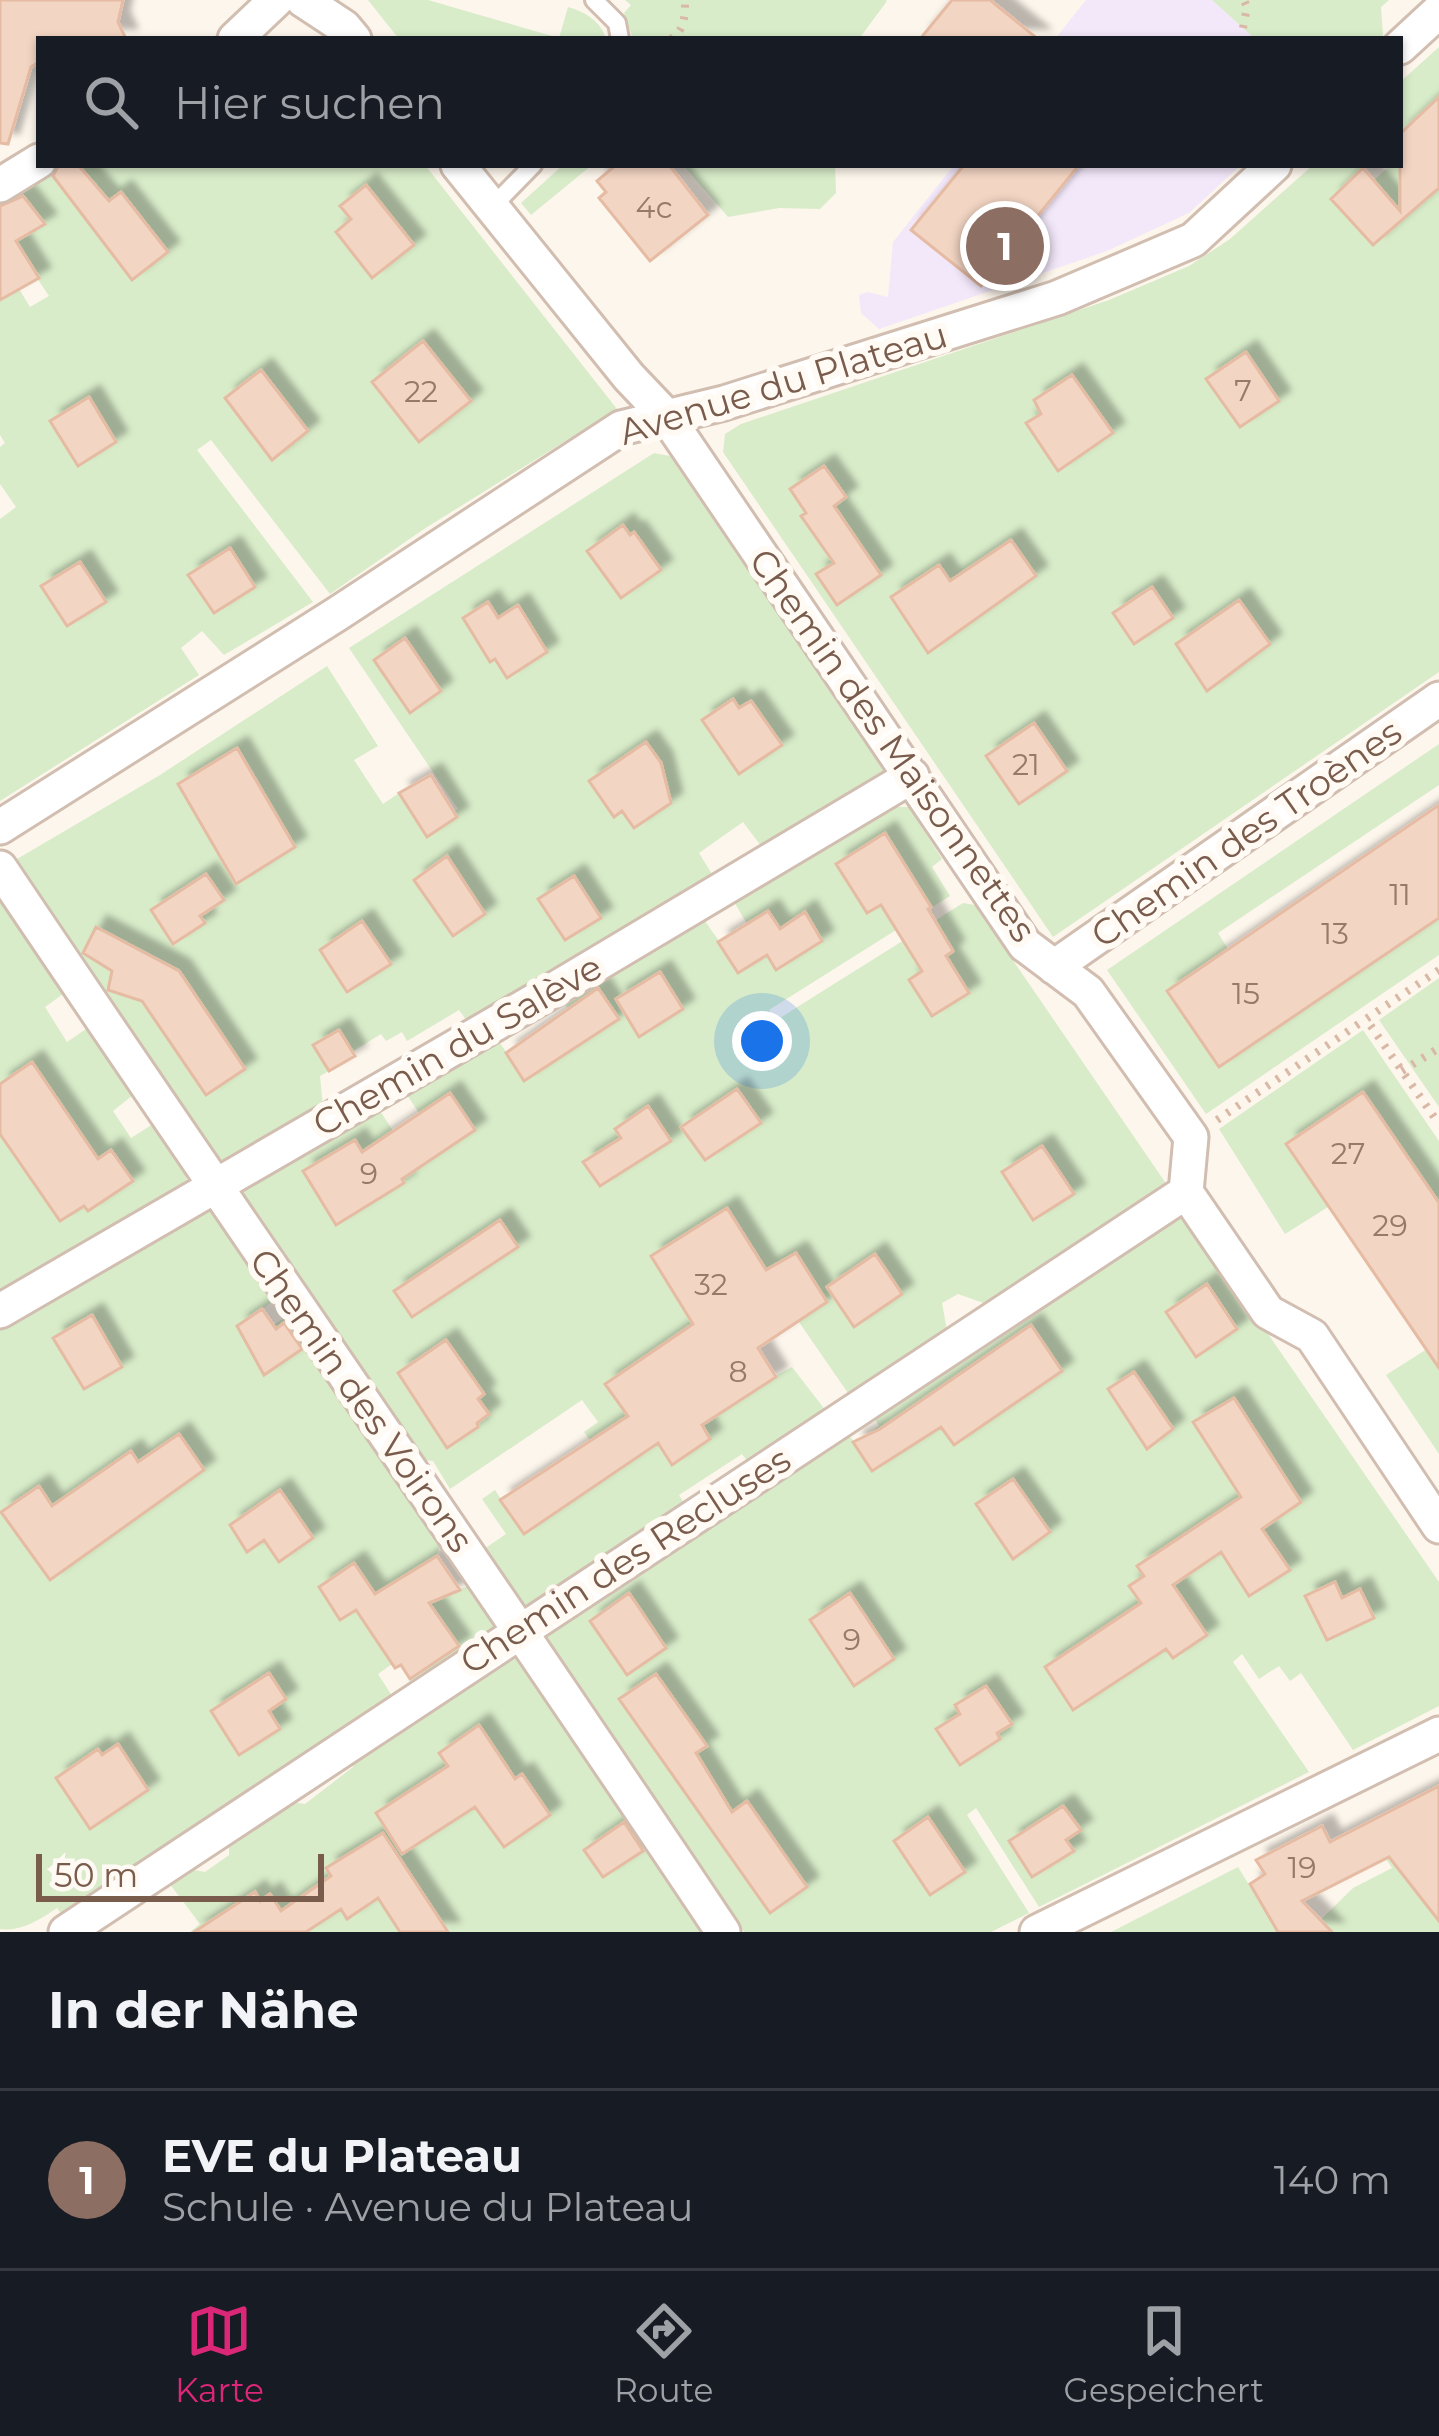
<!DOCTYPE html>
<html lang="de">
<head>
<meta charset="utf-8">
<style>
  :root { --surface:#171b24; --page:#20242c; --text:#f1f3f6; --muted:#9ea1a6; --line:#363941; --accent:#db2777 }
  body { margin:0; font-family:Montserrat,sans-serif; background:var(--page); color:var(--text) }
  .scale { position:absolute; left:36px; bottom:30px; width:288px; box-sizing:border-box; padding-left:12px; border:6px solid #7a5c4d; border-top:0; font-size:33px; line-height:42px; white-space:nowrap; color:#7a5c4d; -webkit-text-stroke:9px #fffaf3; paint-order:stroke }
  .you { position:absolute; left:762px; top:1041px; width:42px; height:42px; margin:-30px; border:9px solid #fff; border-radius:50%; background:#1a73e8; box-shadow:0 0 0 18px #1a73e833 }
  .badge { display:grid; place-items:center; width:78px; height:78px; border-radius:50%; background:var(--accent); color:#fff; font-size:39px; font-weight:700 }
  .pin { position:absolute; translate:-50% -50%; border:6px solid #fff; box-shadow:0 3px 12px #0006 }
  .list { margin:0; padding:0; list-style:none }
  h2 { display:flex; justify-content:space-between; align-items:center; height:156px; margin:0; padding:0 48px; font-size:51px }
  h2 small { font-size:39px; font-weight:400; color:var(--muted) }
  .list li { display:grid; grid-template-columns:78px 1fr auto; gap:36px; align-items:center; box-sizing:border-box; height:180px; padding:0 48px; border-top:3px solid var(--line) }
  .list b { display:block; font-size:45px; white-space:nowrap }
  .list p { margin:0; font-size:39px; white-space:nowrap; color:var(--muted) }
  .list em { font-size:39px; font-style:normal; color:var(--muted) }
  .icon { flex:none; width:66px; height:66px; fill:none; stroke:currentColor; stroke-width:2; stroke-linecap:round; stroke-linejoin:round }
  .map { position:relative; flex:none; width:1439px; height:1932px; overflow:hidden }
  .search { position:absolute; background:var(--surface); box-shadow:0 3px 9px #0004; left:36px; right:36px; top:36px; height:132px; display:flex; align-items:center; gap:30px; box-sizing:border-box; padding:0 42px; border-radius:0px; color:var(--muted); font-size:45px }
  .sheet { height:336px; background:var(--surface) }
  nav { display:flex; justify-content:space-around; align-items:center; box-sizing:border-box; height:168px; border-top:3px solid var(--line); background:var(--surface); font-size:33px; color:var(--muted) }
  nav a { display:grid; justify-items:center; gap:6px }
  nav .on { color:var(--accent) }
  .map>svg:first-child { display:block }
  .education { fill:#f3e8fa }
  .green { fill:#d8ecc9 }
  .building { fill:#f3d5c3; stroke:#e6bba3; stroke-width:3; filter:url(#shadow) }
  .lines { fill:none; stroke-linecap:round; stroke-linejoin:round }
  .lane-casing { stroke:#d1beb0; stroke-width:22 }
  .street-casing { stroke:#d1beb0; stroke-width:39 }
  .path { stroke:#d9b8a5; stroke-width:8; stroke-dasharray:3 9; stroke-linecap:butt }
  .lane { stroke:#fff; stroke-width:16 }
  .street { stroke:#fff; stroke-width:33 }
  .labels { text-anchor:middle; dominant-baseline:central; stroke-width:12; stroke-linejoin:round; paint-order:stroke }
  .number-label { font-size:30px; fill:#987a6a }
  .street-label { font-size:36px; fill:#7a5c4d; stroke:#fffaf3 }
</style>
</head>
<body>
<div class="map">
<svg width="1439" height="1932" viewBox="0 0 1439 1932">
  <defs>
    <filter id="shadow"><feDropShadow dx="11" dy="-11" stdDeviation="3" flood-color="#0004"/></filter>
  </defs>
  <rect width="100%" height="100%" fill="#fdf6ec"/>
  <!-- education -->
  <path class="education" d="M1086,0H1212L1255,39H1055Z
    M954,165H1241L1189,213L1107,251L879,329L861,313L859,295L868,292L888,297L893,242Z"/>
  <!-- green -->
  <path class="green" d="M368,0H428L559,38L568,7C585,12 601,21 606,39H399Z
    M625,0H886L887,1L859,39H633L624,13L631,5Z
    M1212,0H1389L1381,7L1383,36L1379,39H1255Z
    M1439,47V672L1053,937L723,452L725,434L741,424L1109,300L1189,266L1230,239L1313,165H1361L1374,180L1391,165H1400V82Z
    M79,165H425L617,409L424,529L330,594L211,440L197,450L313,602L224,655L202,631L181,648L199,675L0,801V519L16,507L0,484V447L5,443L0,435V300L19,289L30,307L49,296L13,242L44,224L20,192L49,171L132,279L167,251L122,192L109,201Z
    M563,165H592L531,215L521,203Z
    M683,165H835L836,193L820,209L779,208L728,217Z
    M654,453L670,456L884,769L880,782L764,850L743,822L699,853L715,879L469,1024L459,1010L407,1041L402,1032L386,1041L381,1034L352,1052L337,1030L313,1045L329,1071L320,1076L323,1107L231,1163L217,1161L14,865L17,859L160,775L327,666L378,746L354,760L383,804L399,793L422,831L458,809L349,648Z
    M1439,744V785L1218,933L1228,949L1167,991L1220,1067L1439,918V955L1206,1114L1107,970Z
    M893,807H909L942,859L932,867L950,896L769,1010L775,1021L963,903L975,905L1165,1182L1163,1193L992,1306L958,1294L942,1303L948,1336L850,1396L781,1296L758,1348L775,1376L792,1367L826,1411L748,1462L742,1454L679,1495L687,1508L534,1610L521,1607L481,1551L506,1534L482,1499L495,1490L524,1534L613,1474L584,1432L598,1422L582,1400L450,1489L433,1461L420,1460L241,1196L244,1183L377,1106L393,1131L419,1113L405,1092L497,1039L507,1053L569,1010L560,998L700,914L719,941L747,924L733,900Z
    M0,896L66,992L45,1007L67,1042L89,1027L133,1095L113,1111L131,1138L153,1124L187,1174L186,1187L0,1298Z
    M1439,978V1107L1379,1020Z
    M1363,1030L1439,1141V1203L1363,1092L1286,1144L1328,1207L1285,1234L1219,1129Z
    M203,1206L213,1208L275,1299L262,1310L273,1325L287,1316L440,1544L437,1556L459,1589L470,1586L495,1624L494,1636L416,1688L401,1665L396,1668L392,1664L378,1674L396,1702L65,1919L57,1908C39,1920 21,1932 0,1929V1326Z
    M1173,1212L1186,1215L1439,1582V1706L1353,1750L1301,1673L1290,1681L1279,1666L1259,1679L1242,1654L1233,1662L1309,1772L1039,1907L976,1808L967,1815L1029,1913L991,1932H744L545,1641L546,1631L846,1431L854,1442L879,1426L872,1415Z
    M1427,1349L1439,1368V1454L1386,1375Z
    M507,1656L522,1661L708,1932H190L200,1924L169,1883L189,1869L205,1872L229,1855V1843L290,1802L305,1804L353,1767L349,1760Z
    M1439,1817V1932H1308L1353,1888L1392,1868L1386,1859Z
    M1238,1867L1267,1914L1300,1932H1111Z"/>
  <!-- building -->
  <path class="building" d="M0,0H123L118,22L126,39H39V62L31,67L8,144L0,143Z
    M952,0H990L1038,39H920Z
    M1439,97V188L1373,245L1331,199L1363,168L1400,211V134Z
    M59,165H78L109,201L121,192L168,252L132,280L53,176Z
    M616,165H669L708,215L650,261L599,198L606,192L597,181Z
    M964,165H1079L981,286L911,230Z
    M366,185L414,245L372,278L336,232L351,219L340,206Z
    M23,196L45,224L16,241L39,278L0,300V206Z
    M423,341L471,401L419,442L372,382Z
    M1246,352L1279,401L1240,427L1206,379Z
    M261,370L308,431L272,460L225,398Z
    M1072,375L1113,433L1058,471L1026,423L1041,414L1034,400Z
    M89,397L116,442L78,466L50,421Z
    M824,466L846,497L834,506L881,575L837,605L816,574L834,563L801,516L806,513L790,489Z
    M623,525L630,535L634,532L661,570L621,598L587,551Z
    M1011,540L1036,576L928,653L891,597L939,565L950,581Z
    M230,548L255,587L214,613L188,575Z
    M80,562L106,602L67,626L41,586Z
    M1152,587L1173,618L1134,644L1113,613Z
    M1239,600L1270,644L1207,691L1176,644Z
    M488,602L498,618L518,605L547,652L507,678L495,659L490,662L463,618Z
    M405,638L441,691L410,713L374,660Z
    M733,699L739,708L751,701L782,745L739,774L702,720Z
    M1034,723L1067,771L1019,804L986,756Z
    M646,742L661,763L671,803L634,828L622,811L614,817L589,781Z
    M237,748L295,847L236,884L178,784Z
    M431,775L457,817L427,837L399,793Z
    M1439,805V918L1219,1067L1167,991Z
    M885,833L931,907L928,909L953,951L946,956L969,993L932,1016L909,980L922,971L881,905L867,913L836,864Z
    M447,856L485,914L453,936L414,880Z
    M206,874L224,900L200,916L205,923L173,944L151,910Z
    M574,876L601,918L565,940L538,899Z
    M768,911L780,929L805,912L822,941L776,970L767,955L738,973L718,942Z
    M362,921L391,964L347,992L320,950Z
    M96,927L179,971L245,1069L206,1095L142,1001L108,990L112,971L83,953Z
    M660,972L683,1009L639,1037L616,999Z
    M598,988L619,1019L524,1081L506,1053Z
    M339,1030L355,1056L329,1071L313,1045Z
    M32,1062L98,1159L111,1150L133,1181L88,1211L84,1206L60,1221L0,1134V1084Z
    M737,1089L761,1123L705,1160L681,1127Z
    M1363,1092L1439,1203V1368L1286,1144Z
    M450,1093L475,1130L402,1179L404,1183L336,1225L303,1171L355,1140L362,1152Z
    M648,1106L671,1141L600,1186L583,1162L621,1138L615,1129Z
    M1042,1146L1074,1194L1033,1220L1002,1172Z
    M727,1208L766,1270L796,1253L827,1302L758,1348L776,1377L702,1425L710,1439L672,1465L658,1443L524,1534L500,1500L628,1416L605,1384L693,1324L651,1256Z
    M500,1220L518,1247L412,1317L394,1291Z
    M875,1254L902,1294L854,1327L827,1287Z
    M1207,1284L1237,1329L1196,1357L1166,1312Z
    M262,1309L276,1329L284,1323L302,1349L264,1375L237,1326Z
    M92,1315L122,1367L84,1389L53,1338Z
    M1031,1325L1062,1371L954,1445L941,1427L872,1471L853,1442L880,1429Z
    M446,1340L484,1394L478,1399L489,1414L477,1423L478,1427L447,1448L398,1373Z
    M1134,1372L1173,1429L1147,1449L1108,1389Z
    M1234,1398L1301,1502L1262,1529L1290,1570L1249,1596L1221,1552L1173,1585L1207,1635L1173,1658L1166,1649L1073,1710L1045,1667L1141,1603L1129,1586L1144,1576L1137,1566L1241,1497L1193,1422Z
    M179,1434L204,1470L50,1580L1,1512L39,1486L52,1506L131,1451L138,1462Z
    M1013,1479L1050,1532L1013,1559L976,1504Z
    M280,1490L313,1538L279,1562L264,1540L247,1552L230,1525Z
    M437,1556L460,1590L429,1603L459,1646L410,1679L401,1665L395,1668L356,1610L340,1620L319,1587L354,1563L375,1594Z
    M1335,1582L1342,1598L1360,1589L1374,1618L1327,1640L1305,1596Z
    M629,1593L666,1648L627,1675L590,1621Z
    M850,1593L894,1659L854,1686L810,1620Z
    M269,1673L286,1699L269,1711L280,1729L239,1755L211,1711Z
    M656,1674L707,1746L696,1753L732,1812L747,1801L807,1887L770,1913L619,1699Z
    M986,1686L1012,1724L997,1733L1000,1739L960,1765L936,1729L960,1714L955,1705Z
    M479,1725L515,1779L522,1774L550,1815L504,1847L475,1807L402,1854L376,1813L448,1766L439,1753Z
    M118,1744L148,1790L90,1829L56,1778L98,1749L102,1755Z
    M1439,1786V1921L1389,1857L1302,1901L1332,1932H1278L1250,1884L1265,1874L1256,1860L1322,1826L1330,1842Z
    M1063,1806L1081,1830L1066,1840L1074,1851L1032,1877L1009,1841Z
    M928,1817L965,1872L930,1895L894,1841Z
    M624,1822L643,1851L603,1877L584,1850Z
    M383,1833L448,1932H400L378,1898L347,1919L341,1909L306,1932H194L255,1892L260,1901L270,1894L281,1911L331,1876L326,1868Z"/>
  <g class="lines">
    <!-- lane casing -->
    <g class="lane-casing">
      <path id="lane" d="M594,0L617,23L620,39
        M492,207L533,165"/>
    </g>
    <!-- street casing -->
    <g class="street-casing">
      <path id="street" d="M303,0L344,27L354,39
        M235,39L276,0
        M1400,47L1439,11
        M458,165L629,377L667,417L1025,945L1088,992L1191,1137L1186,1192L1268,1312L1312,1336L1439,1526
        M0,185L39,161
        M0,827L337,614L621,428L724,403L1057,298L1193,240L1274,165
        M0,868C239,1224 485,1575 723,1932
        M1054,967L1439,699
        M0,1311L555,989L912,776
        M66,1932L1186,1192
        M1037,1932L1439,1734"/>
    </g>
    <!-- path -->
    <path class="path" d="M1243,28L1247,7L1244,0
      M671,39C685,30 685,15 685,0
      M1439,970L1366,1019L1439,1124
      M1402,1071L1439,1048
      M1217,1120L1366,1019"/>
    <!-- lane -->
    <use href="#lane" class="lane"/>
    <!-- street -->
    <use href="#street" class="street"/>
  </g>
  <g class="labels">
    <!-- number labels -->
    <g class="number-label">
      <text x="654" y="207">4c</text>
      <text x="1243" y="390">7</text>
      <text x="421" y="391">22</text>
      <text x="1026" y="764">21</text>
      <text x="1400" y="894">11</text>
      <text x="1335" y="933">13</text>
      <text x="1246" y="993">15</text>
      <text x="1348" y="1153">27</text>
      <text x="369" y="1173">9</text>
      <text x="1390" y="1225">29</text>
      <text x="711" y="1284">32</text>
      <text x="738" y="1371">8</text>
      <text x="852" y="1639">9</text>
      <text x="1302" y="1867">19</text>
    </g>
    <!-- street labels -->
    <g class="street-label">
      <text transform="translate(783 383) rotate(-17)">Avenue du Plateau</text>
      <text transform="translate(893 745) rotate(55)">Chemin des Maisonnettes</text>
      <text transform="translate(1246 833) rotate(-35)">Chemin des Troènes</text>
      <text transform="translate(457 1045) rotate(-30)">Chemin du Salève</text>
      <text transform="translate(362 1400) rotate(55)">Chemin des Voirons</text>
      <text transform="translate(625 1560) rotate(-33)">Chemin des Recluses</text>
    </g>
  </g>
</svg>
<div class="scale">50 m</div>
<div class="you"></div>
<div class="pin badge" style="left:1005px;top:246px;background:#8d6e63">1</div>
<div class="search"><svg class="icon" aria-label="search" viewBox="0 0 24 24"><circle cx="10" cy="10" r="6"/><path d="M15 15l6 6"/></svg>Hier suchen</div>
</div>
<section class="sheet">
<h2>In der Nähe<small></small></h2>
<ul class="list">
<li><span class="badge" style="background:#8d6e63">1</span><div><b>EVE du Plateau</b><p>Schule · Avenue du Plateau</p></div><em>140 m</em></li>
</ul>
</section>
<nav>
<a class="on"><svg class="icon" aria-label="map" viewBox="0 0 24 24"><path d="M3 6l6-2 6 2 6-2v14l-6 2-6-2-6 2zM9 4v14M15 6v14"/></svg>Karte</a>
<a><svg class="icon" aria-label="directions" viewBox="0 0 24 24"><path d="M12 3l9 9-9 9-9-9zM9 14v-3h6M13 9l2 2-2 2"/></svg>Route</a>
<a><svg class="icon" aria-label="saved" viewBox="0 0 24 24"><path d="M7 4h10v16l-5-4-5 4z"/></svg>Gespeichert</a>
</nav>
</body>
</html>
